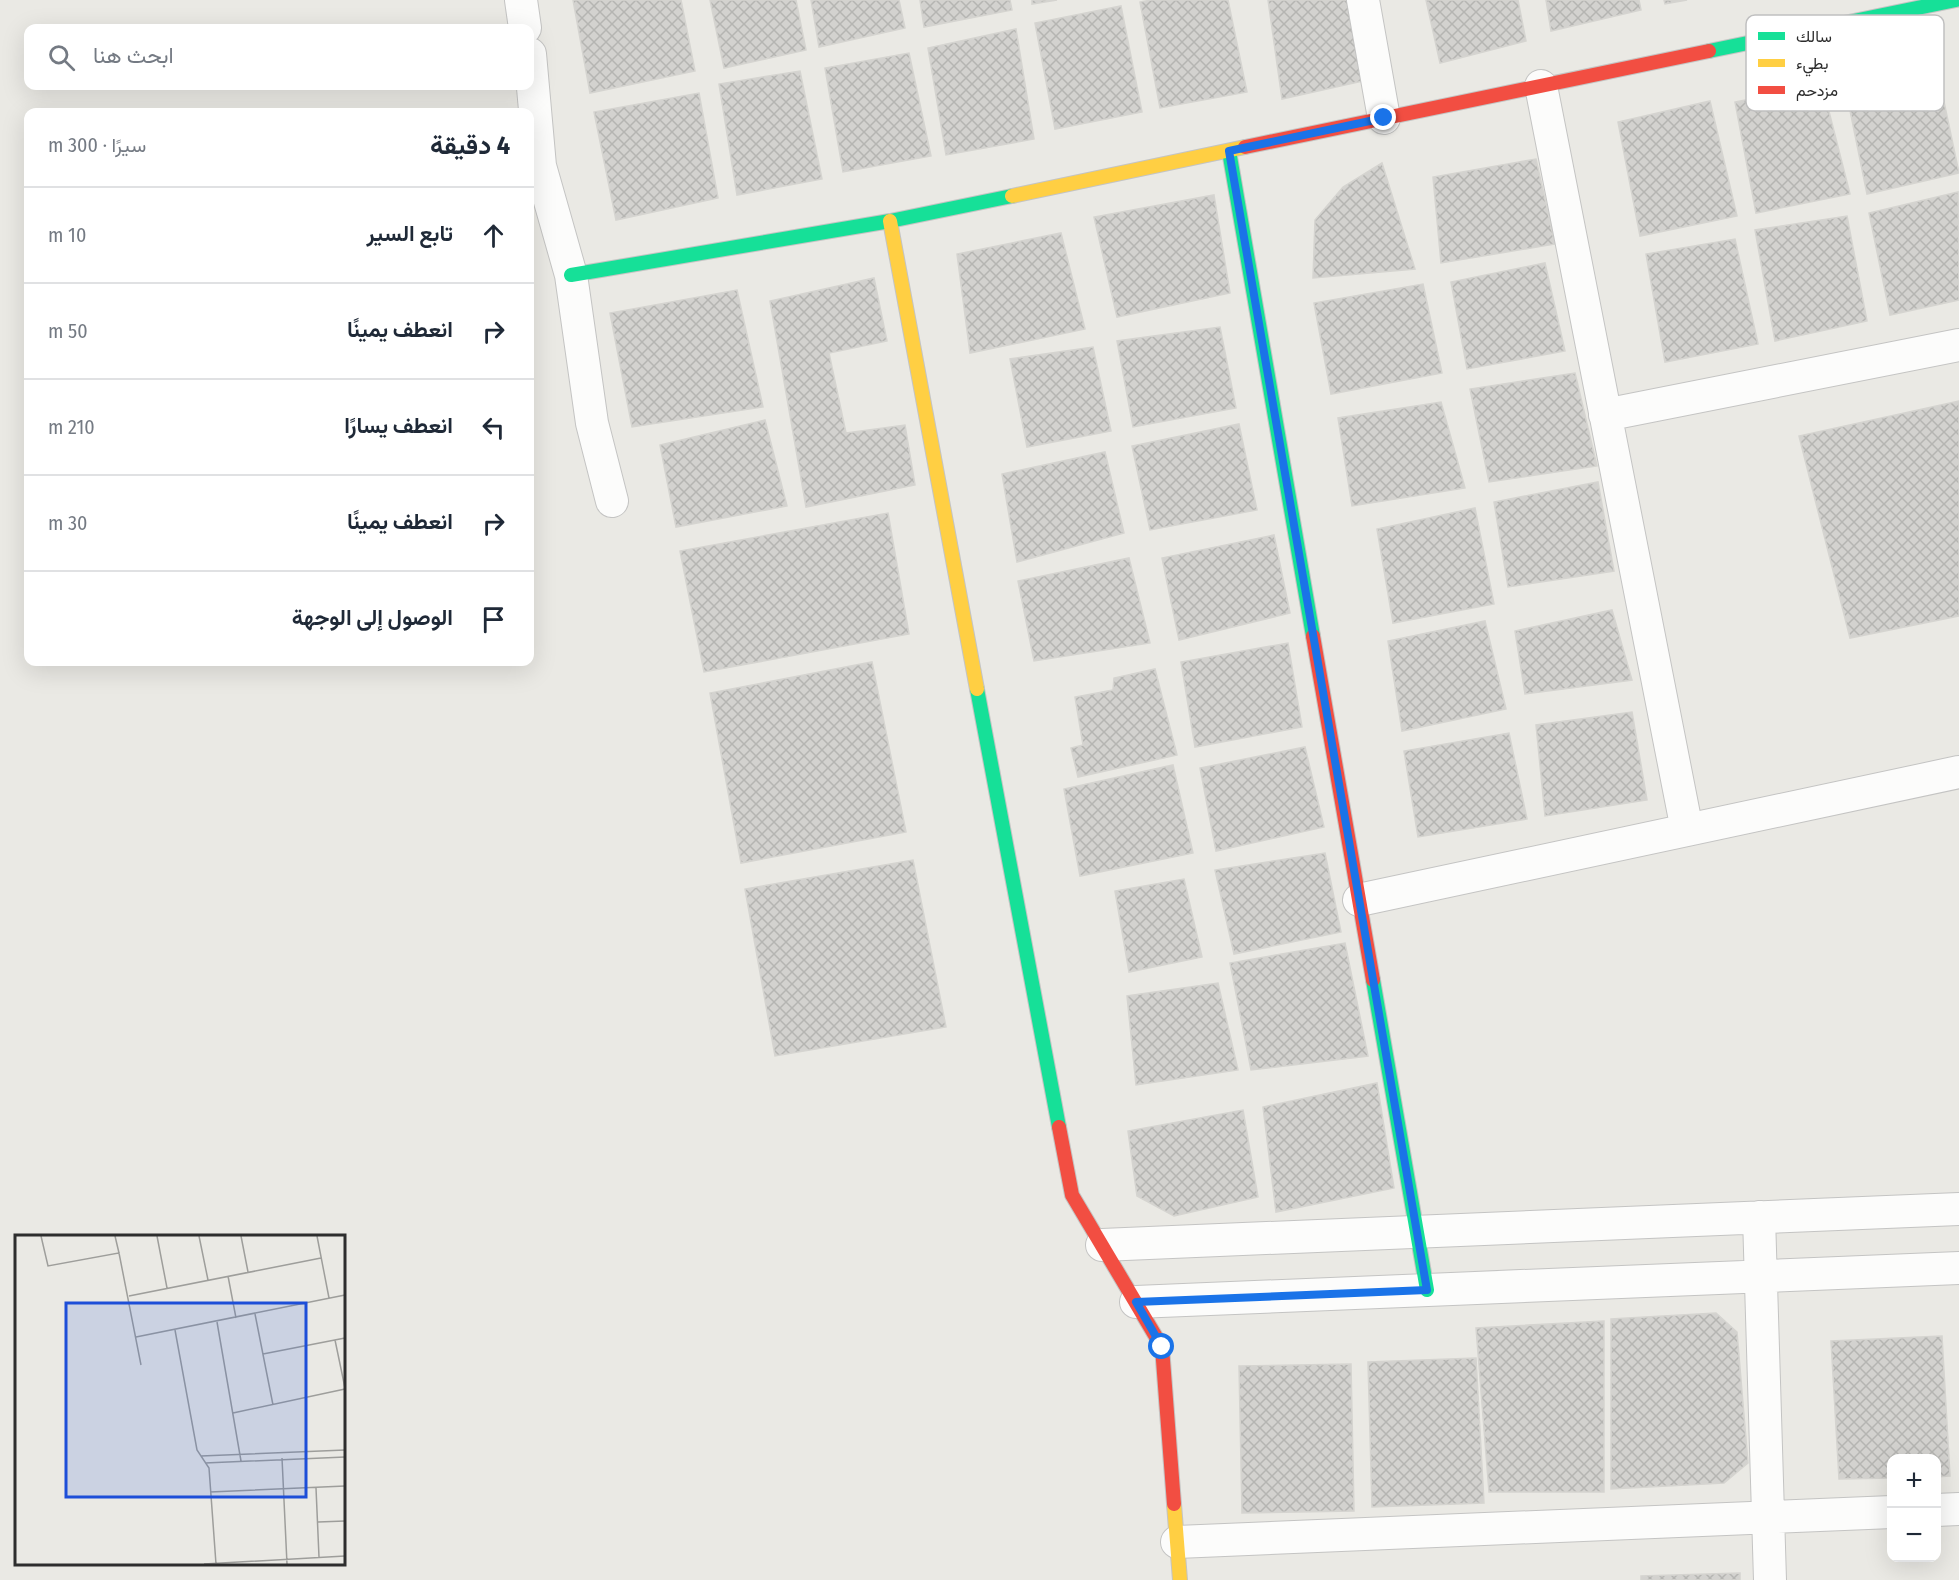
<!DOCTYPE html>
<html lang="ar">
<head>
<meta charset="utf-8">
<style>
  :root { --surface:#fff; --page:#f6f6f7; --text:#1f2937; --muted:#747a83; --line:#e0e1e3 }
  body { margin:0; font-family:"Fira Sans Condensed",Vazirmatn,sans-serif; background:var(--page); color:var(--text); direction:rtl }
  .controls { position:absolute; right:18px; bottom:18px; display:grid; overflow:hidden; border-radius:12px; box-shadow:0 6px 24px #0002 }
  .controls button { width:54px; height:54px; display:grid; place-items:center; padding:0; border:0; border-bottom:2px solid var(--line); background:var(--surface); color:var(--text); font:30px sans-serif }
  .stop { position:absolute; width:18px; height:18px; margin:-14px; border:4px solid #1a73e8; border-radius:50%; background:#fff }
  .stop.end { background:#1a73e8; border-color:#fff; box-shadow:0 2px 6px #0008 }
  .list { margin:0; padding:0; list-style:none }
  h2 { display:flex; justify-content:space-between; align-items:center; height:78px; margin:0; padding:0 24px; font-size:26px }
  h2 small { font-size:20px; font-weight:400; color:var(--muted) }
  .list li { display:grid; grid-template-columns:39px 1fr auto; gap:18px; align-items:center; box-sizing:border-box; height:96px; padding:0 24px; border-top:2px solid var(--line) }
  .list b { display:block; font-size:22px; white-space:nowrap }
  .list em { font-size:20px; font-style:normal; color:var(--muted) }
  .icon { flex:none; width:33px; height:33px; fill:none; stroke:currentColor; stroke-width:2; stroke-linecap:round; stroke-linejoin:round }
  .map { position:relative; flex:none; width:1959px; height:1580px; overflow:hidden; direction:ltr }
  .search { position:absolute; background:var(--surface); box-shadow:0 6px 24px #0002; left:24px; top:24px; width:510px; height:66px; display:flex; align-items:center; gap:15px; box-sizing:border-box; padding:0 21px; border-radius:12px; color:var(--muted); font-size:22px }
  .panel { position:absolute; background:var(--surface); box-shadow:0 6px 24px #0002; left:24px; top:108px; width:510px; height:558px; border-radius:12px; direction:rtl }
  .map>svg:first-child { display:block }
  .building { fill:url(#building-cross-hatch); stroke:#d5d4d0; stroke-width:1.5 }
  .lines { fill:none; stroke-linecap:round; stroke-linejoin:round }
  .street-casing { stroke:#c4c4c3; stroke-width:34 }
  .fast-casing { stroke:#c4c4c3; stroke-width:16 }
  .slow-casing { stroke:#c4c4c3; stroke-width:16 }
  .jam-casing { stroke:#c4c4c3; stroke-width:16 }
  .street { stroke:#fcfcfb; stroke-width:32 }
  .fast { stroke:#16e098; stroke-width:14 }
  .slow { stroke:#ffcf43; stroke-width:14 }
  .jam { stroke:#f24e42; stroke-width:14 }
  .route { stroke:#1a73e8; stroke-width:8 }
  .inset-road { fill:none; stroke:#9e9e9b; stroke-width:1.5 }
  .view { fill:#1d4ed8; fill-opacity:0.15; stroke:#1d4ed8; stroke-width:3 }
  .inset-edge { fill:none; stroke:#2d2d2d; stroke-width:3 }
  .key { fill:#fff; stroke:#c0c0c0; stroke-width:1.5 }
  .key-label { font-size:16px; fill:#2d2d2d }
</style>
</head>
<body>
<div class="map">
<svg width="1959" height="1580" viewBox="0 0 1959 1580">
  <defs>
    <pattern id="building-cross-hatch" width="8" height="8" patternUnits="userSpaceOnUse" patternTransform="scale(1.5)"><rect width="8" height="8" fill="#d3d2cf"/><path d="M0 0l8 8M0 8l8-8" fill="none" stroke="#b5b5b2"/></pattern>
  </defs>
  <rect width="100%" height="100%" fill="#eae9e4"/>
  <!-- building -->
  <path class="building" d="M573,0H681L695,71L590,93Z
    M710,0H796L806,50L724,68Z
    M811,0H899L905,28L819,47Z
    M920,0H1010L1012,10L924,27Z
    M1032,0H1057L1032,4Z
    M1151,0H1228L1247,92L1160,108L1140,2Z
    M1268,0H1357L1372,79L1282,99Z
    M1426,0H1518L1526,41L1440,63Z
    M1546,0H1639L1641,10L1551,31Z
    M1664,0H1687L1665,4Z
    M1121,6L1142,112L1055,129L1035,23Z
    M1016,29L1034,139L946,155L928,48Z
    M909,53L931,156L843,172L825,68Z
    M1935,59L1959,173L1867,194L1843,76Z
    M800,71L822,179L737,195L719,84Z
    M1822,84L1850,194L1756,213L1735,102Z
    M699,93L718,198L616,220L594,112Z
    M1710,101L1737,216L1640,236L1618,122Z
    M1536,159L1555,244L1441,263L1433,177Z
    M1382,163L1415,269L1313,278L1315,220L1343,187Z
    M1958,192L1959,300L1890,315L1869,213Z
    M1214,195L1230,293L1117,317L1094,217Z
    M1847,216L1867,321L1775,341L1755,230Z
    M1061,233L1085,329L970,353L957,254Z
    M1735,239L1758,344L1665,362L1646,254Z
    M1545,263L1565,351L1467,369L1451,282Z
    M874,278L887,341L829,353L846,433L905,425L915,485L806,507L770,301Z
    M1423,284L1442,373L1331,394L1314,303Z
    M737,290L763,407L632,427L610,313Z
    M1220,327L1236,408L1133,427L1117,341Z
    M1093,347L1111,431L1027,447L1010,359Z
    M1575,373L1597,466L1489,482L1470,389Z
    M1959,401V616L1850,638L1799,436Z
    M1441,402L1465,488L1352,506L1338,418Z
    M765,420L787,506L676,527L660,445Z
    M1239,424L1257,510L1150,530L1132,446Z
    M1105,452L1124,533L1017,562L1002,474Z
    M1598,482L1614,571L1508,587L1494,502Z
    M1475,508L1494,604L1393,623L1377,529Z
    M888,513L909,634L704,672L680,551Z
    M1274,535L1290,613L1179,640L1162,558Z
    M1129,558L1150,643L1034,661L1018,581Z
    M1612,610L1632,680L1525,694L1515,631Z
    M1485,621L1506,709L1402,731L1388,641Z
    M1288,643L1302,727L1195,747L1181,662Z
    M872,662L906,832L741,863L710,693Z
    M1155,669L1177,755L1078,777L1071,748L1083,745L1075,697L1113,690L1114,678Z
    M1632,712L1647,800L1545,816L1536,725Z
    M1509,733L1527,819L1418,837L1404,751Z
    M1305,747L1324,827L1216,851L1200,768Z
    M1173,765L1193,853L1080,876L1064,789Z
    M1325,853L1341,932L1234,954L1215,870Z
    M913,860L946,1027L775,1056L745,889Z
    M1184,879L1202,957L1129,972L1115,891Z
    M1345,943L1368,1056L1251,1070L1230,963Z
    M1218,983L1238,1070L1136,1085L1127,996Z
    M1377,1083L1394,1188L1276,1212L1263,1107Z
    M1243,1110L1258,1197L1174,1216L1137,1196L1128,1131Z
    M1716,1313L1737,1332L1748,1463L1724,1483L1611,1489V1319Z
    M1604,1321V1492H1489L1476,1328Z
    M1942,1336L1950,1476L1936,1477V1458H1892V1478L1839,1479L1831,1341Z
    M1476,1358L1484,1503L1372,1507L1368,1362Z
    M1351,1364L1354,1511L1242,1513L1239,1366Z
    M1740,1573V1580H1641V1576Z"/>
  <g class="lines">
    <!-- street casing -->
    <g class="street-casing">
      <path id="street" d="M521,0L525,28
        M1363,0L1384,118
        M530,54L540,166L571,275L592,423L612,501
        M1541,86L1687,830
        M1605,415L1959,345
        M1359,900L1959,772
        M1759,1217L1770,1580
        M1102,1245L1959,1209
        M1136,1302L1959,1268
        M1936,1510L1959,1509
        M1177,1542L1892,1512"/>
    </g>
    <!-- fast casing -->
    <g class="fast-casing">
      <path id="fast" d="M1709,51L1956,0
        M1229,151L1313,636
        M571,275L890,221L1012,196
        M977,689L1059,1127
        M1373,980L1427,1290"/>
    </g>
    <!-- slow casing -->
    <g class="slow-casing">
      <path id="slow" d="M1012,196L1245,147
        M890,221L977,689
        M1174,1504L1180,1580"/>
    </g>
    <!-- jam casing -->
    <g class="jam-casing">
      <path id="jam" d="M1245,147L1709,51
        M1313,636L1373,980
        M1059,1127L1072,1195L1162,1347L1174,1504"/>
    </g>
    <!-- street -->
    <use href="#street" class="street"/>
    <!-- fast -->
    <use href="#fast" class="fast"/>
    <!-- slow -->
    <use href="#slow" class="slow"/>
    <!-- jam -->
    <use href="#jam" class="jam"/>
  </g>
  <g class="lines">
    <!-- route -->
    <path class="route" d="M1162,1347L1136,1302L1427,1290L1229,151L1384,118"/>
  </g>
  <!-- overview -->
  <g transform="translate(15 1235)">
    <rect width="330" height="330" fill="#eae9e4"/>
    <path class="inset-road" d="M26,1L33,31L104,18L100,1M142,1L152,53M184,1L193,45M226,1L233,37M302,1L314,63M104,18L126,130M213,41L221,83M114,61L306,23M240,79L258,170M202,87L226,226M160,95L182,215L194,233L201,329M121,102L330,60M320,105L330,153M248,119L330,103M218,178L330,154M186,221L330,215M267,223L272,329M190,228L330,222M301,253L304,322M195,257L330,251M303,287L330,286M189,329L330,321"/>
    <path class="view" d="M51,68H291V262H51Z"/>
    <rect width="330" height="330" class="inset-edge"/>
  </g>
  <!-- legend -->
  <rect x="1746" y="15" width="198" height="96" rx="9" class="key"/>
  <rect x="1758" y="32" width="27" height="8" fill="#16e098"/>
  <rect x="1758" y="59" width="27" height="8" fill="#ffcf43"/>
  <rect x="1758" y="86" width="27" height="8" fill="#f24e42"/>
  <g class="key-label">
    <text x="1796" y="42">سالك</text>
    <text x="1796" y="69">بطيء</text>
    <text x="1796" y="96">مزدحم</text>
  </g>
</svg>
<div class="controls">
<button>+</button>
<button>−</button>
</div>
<div class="stop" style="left:1162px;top:1347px"></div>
<div class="stop end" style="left:1384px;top:118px"></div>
<div class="search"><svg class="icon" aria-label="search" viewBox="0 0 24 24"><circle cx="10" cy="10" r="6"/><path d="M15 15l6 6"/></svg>ابحث هنا</div>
<section class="panel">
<h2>4 دقيقة<small>سيرًا · 300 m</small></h2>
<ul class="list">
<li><svg class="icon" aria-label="ahead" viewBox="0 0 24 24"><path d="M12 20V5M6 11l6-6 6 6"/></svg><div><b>تابع السير</b></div><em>10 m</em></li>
<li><svg class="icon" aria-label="right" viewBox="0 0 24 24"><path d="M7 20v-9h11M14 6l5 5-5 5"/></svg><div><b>انعطف يمينًا</b></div><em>50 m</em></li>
<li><svg class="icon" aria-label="left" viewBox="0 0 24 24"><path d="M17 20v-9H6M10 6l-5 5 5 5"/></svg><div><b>انعطف يسارًا</b></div><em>210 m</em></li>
<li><svg class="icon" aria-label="right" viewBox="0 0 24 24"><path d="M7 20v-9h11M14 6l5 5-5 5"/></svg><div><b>انعطف يمينًا</b></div><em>30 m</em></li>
<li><svg class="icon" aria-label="arrive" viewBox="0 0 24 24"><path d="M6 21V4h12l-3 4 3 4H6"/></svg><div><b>الوصول إلى الوجهة</b></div></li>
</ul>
</section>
</div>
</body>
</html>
